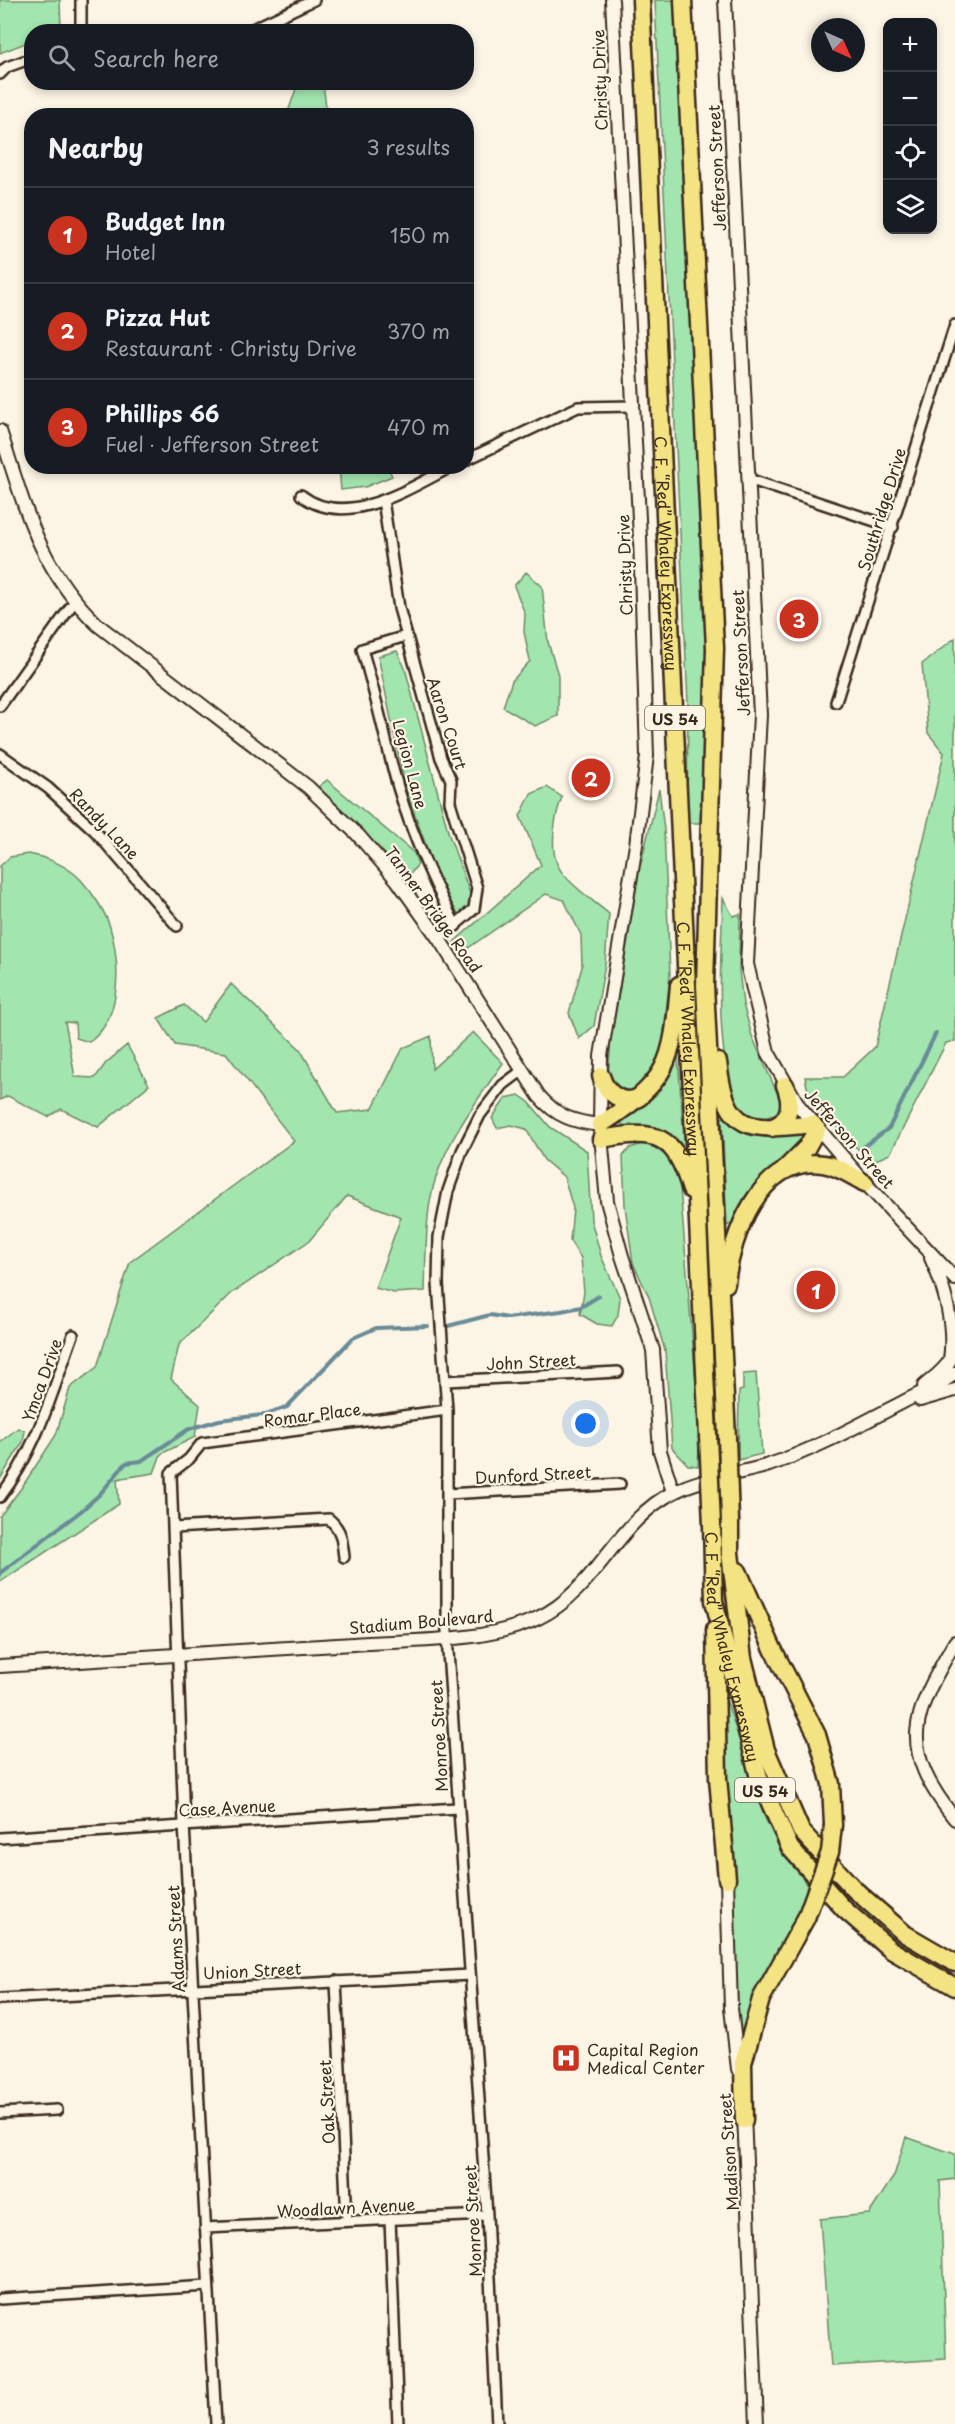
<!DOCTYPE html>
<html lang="en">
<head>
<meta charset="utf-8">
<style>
  :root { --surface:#171b24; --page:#242831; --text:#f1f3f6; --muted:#9ea1a6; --line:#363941; --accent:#c8321e }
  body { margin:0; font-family:"Playpen Sans",sans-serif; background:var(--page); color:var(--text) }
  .controls { position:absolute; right:18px; top:18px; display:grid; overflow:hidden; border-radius:12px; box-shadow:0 3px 9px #0003 }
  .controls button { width:54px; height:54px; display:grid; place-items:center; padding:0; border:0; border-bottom:2px solid var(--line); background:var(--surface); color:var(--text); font:30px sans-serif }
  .compass { position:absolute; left:811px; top:18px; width:54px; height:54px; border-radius:50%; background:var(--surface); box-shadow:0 3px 9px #0003; rotate:135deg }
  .you { position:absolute; left:586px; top:1424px; width:21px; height:21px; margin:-15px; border:4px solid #fff; border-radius:50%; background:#1a73e8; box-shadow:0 0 0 9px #1a73e833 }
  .badge { display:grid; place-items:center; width:39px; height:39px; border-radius:50%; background:var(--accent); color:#fff; font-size:20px; font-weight:700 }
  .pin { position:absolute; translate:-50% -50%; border:3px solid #fff; box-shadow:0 2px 6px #0006 }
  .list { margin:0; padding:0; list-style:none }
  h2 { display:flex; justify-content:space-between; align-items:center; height:78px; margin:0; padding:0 24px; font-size:26px }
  h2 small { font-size:20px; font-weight:400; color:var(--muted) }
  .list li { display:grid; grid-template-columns:39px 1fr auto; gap:18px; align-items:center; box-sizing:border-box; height:96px; padding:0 24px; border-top:2px solid var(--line) }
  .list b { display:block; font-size:22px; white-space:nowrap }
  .list p { margin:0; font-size:20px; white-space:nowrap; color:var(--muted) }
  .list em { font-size:20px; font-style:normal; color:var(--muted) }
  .icon { flex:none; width:33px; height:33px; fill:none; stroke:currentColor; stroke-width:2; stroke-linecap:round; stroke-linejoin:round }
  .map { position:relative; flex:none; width:955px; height:2424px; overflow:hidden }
  .search { position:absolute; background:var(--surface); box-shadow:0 3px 9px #0003; left:24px; top:24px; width:450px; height:66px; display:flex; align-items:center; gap:15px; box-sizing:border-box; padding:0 21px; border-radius:24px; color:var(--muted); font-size:22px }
  .panel { position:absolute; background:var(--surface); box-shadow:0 3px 9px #0003; left:24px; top:108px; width:450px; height:366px; border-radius:24px }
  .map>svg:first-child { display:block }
  .green { fill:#a2e5af; stroke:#6e8866; stroke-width:1.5 }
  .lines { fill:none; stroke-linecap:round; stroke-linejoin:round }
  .stream { stroke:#698b97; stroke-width:4 }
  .street-casing { stroke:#3b2a1e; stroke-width:14 }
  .secondary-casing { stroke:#3b2a1e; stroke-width:16 }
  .highway-casing { stroke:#3b2a1e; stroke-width:21 }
  .street { stroke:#fcf5e5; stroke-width:9 }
  .secondary { stroke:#fcf5e5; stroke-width:12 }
  .highway { stroke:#f4e382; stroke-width:16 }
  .highway-bridge-casing { stroke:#3b2a1e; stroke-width:21; stroke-linecap:butt }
  .highway-bridge { stroke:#f4e382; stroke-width:16 }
  .labels { text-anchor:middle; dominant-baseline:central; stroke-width:4.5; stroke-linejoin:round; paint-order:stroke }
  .shield { fill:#fcf5e5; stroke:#75675a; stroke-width:1.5 }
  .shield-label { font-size:15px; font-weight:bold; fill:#3b2a1e }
  .street-label { font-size:16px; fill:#3b2a1e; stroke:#fcf5e5 }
  .poi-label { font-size:16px; fill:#3b2a1e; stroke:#fcf5e5; text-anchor:start }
</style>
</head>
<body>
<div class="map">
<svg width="955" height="2424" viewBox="0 0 955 2424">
  <rect width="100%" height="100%" fill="#fcf5e5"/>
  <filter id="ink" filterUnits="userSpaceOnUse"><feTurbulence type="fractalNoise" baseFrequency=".0167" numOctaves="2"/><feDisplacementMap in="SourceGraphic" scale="12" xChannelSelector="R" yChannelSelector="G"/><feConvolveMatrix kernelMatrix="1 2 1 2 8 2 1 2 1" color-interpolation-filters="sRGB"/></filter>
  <g filter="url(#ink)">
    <!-- green -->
    <path class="green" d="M0,0H60L61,31L32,32L31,41L0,53Z
      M655,0H677L708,663L703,823H687L688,703Z
      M298,83H323L327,115H287Z
      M339,467H388L392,476L365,487L341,490Z
      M526,572L542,586L548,642L558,675V716L535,726L503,707L512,681L530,661L524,632L525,614L514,586Z
      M955,638V1041L946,1043L890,1154L871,1162L810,1101L805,1077H843L875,1047L944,753L928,733L922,664Z
      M397,651L405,668L449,835L472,899L469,911L458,914L440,885L405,787L378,656Z
      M327,780L414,853L418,864L408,877L318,787Z
      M547,787L562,797C555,815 549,847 558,866C566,882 595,902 609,914L605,964L594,1026L579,1039L569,1013L582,967L581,935L564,900L546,894L461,953L454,942L541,865L520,816L531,794Z
      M659,789L664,830L670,975L662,1050L643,1090L622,1094L608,1077L611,1039L640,867Z
      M28,854C47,857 68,866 81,880C92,892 105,911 110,927C120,962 123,1019 89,1042L76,1038L75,1023L65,1022L75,1077L95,1078L106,1063L127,1045L149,1085L98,1127L61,1109L48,1117L8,1096L0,1100V866L10,857Z
      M723,898L733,916L740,914L739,970L743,1004L752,1036L782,1104L779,1112L761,1120C749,1117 738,1110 732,1099C728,1090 727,1078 726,1068C717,1012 721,954 723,898Z
      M231,984L300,1049L337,1113L372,1109L403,1048L431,1036L432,1069L473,1032L503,1063C474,1105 438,1151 430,1202C425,1231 426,1262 425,1291L394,1293L375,1288L401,1217L347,1196L309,1241L231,1294L179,1345L171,1379L200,1405L195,1437L161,1454L154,1473L117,1479L119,1504L0,1582V1516L22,1487L56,1435L70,1388L97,1367L130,1262L294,1141L226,1053L175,1045L158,1018L184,1005L203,1022Z
      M678,1056L685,1155L615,1121Z
      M519,1095L529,1102L550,1127L587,1151L591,1220L601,1256L620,1298L618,1315L612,1326L597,1324L580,1314L584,1292L581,1258L570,1241L573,1208L564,1177L544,1160L526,1129L511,1125L497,1128L492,1118L506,1098Z
      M727,1115L805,1133C805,1151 769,1177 756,1189C745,1199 740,1219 727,1226L722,1118Z
      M642,1144C660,1147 670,1158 679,1175L700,1432L698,1466L688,1465L672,1448L665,1351L649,1297L633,1263L625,1206L623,1156L630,1148Z
      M756,1373L762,1454L738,1460L739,1391L743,1390V1374Z
      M18,1428L25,1431L23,1442L0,1479V1442Z
      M723,1690L765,1818L780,1848L813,1892L743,2042H739L723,1762Z
      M906,2137L955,2154V2179L940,2181L946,2359L831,2366L820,2219L869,2214L894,2176Z"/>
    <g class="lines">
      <!-- stream -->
      <path class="stream" d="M862,1148L889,1128L936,1033
        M448,1326L490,1315L508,1318L561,1311L581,1307L599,1296
        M0,1573L81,1511L100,1494L126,1463L141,1461L189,1429L219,1420L263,1415L287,1407L353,1338L376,1328L428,1326"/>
      <!-- street casing -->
      <g class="street-casing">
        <path id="street" d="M81,0V32
          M246,32L314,0
          M0,74L7,67L32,58
          M466,460L578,407L633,406
          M748,479L893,527
          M301,495C346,531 411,487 453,466
          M383,500L399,608L441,758L451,780L450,802L477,888L474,909L439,939
          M406,636L362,649C374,689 383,729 393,769C407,824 430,876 456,926
          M836,702L955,325
          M0,706L74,602
          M0,754L48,788L95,831L177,926
          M446,1381L618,1372
          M447,1494L620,1484
          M0,1497C37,1449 53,1390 73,1335
          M174,1528L329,1519C342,1530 342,1541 344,1557
          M0,1838L457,1808
          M336,1981L347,2221
          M0,1999L470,1975
          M0,2113L57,2110
          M390,2219L398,2424
          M205,2228L487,2215
          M0,2299L208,2286
          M216,2424L184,1824L171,1473L189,1459L202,1443L447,1410
          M497,2424L487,2215L447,1637V1410L438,1283L439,1237L448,1191L462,1151L480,1115L503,1085L523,1070"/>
      </g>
      <!-- secondary casing -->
      <g class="secondary-casing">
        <path id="secondary" d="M612,0L640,538L647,756L636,845L601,1056L600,1125L607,1201L622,1256L653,1350L660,1451L673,1492
          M725,0L760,715L747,964L768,1052L799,1106L865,1183L955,1279
          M0,431C25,506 38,568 98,625L308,787L358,835L397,880L439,939L539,1096C557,1117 574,1122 600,1125
          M924,1386C933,1378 945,1370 950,1360C955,1326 945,1288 931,1258
          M920,1400L955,1390
          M955,1642C912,1716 897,1747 955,1819
          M0,1666C118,1659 236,1652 353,1644C410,1640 487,1643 538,1618C597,1590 616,1521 674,1492C703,1477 737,1475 769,1465C816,1449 861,1424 905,1401C922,1392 941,1385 955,1373
          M727,1879L731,2008L738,2069
          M744,2114L757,2424"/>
      </g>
      <!-- highway casing -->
      <g class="highway-casing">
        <g id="highway">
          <path id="s1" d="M641,0L708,1436"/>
          <path d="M683,0L715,648L705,985L727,1438"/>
          <path d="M718,1062C726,1134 750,1131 813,1124"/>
          <path d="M601,1076C606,1093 622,1106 640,1097"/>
          <path d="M600,1125C669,1080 672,1066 679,985"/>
          <path d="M771,1128C792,1120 792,1103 785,1085"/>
          <path d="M601,1139C657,1129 674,1133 691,1190"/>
          <path d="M786,1168L807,1147L817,1129"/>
          <path d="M726,1284C731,1236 760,1155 823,1164C838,1166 852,1176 865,1183"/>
          <path d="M730,1521V1553L743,1658L766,1750L801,1831L855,1890L905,1934L955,1963"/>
          <path id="s2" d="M712,1525L714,1601L759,1778L790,1848L844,1909L891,1950L955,1987"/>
          <path d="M738,1571L773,1649L817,1735L831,1784L833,1825"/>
          <path d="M715,1629L718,1778L727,1879"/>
          <path d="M744,2120L743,2063L761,1999L806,1918"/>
        </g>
      </g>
      <!-- street -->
      <use href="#street" class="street"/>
      <!-- secondary -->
      <use href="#secondary" class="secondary"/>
      <!-- highway -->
      <use href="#highway" class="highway"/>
      <!-- highway-bridge casing -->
      <g class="highway-bridge-casing">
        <path id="highway-bridge" d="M708,1436L712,1525
          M727,1438L730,1521
          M806,1918L830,1852L833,1825"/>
      </g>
      <!-- highway-bridge -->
      <use href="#highway-bridge" class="highway-bridge"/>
    </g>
  </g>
  <!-- icons -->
  <defs>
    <g id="hospital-square" transform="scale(1.5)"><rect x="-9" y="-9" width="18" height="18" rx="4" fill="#c8321e" stroke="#fcf5e5"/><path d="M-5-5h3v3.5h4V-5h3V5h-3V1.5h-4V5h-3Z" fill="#fff"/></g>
  </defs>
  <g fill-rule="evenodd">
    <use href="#hospital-square" x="566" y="2058"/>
  </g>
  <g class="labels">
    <!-- shield labels -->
    <g class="shield">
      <rect x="645" y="706" width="60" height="24" rx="4.5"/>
      <rect x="735" y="1778" width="60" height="24" rx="4.5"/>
    </g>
    <g class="shield-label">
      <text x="675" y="718">US 54</text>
      <text x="765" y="1790">US 54</text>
    </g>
    <!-- street labels -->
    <g class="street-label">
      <text transform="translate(599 80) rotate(-92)">Christy Drive</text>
      <text transform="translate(716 168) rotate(-93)">Jefferson Street</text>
      <text transform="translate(881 509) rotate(-73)">Southridge Drive</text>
      <text stroke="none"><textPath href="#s1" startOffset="554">C. F. “Red” Whaley Expressway</textPath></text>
      <text transform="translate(624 565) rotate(-92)">Christy Drive</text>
      <text transform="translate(740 653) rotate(-93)">Jefferson Street</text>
      <text transform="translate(448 723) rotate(72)">Aaron Court</text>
      <text transform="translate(411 764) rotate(75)">Legion Lane</text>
      <text transform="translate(105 823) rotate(46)">Randy Lane</text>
      <text transform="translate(434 909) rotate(54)">Tanner Bridge Road</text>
      <text stroke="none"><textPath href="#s1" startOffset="1040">C. F. “Red” Whaley Expressway</textPath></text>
      <text transform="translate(850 1138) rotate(49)">Jefferson Street</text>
      <text transform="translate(531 1361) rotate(-3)">John Street</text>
      <text transform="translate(41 1380) rotate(-70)">Ymca Drive</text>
      <text transform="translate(312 1414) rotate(-7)">Romar Place</text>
      <text transform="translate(533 1474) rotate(-3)">Dunford Street</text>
      <text transform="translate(421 1621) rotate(-5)">Stadium Boulevard</text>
      <text stroke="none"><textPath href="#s2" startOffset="124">C. F. “Red” Whaley Expressway</textPath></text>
      <text transform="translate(438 1736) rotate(-93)">Monroe Street</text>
      <text transform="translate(227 1807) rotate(-3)">Case Avenue</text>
      <text transform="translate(175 1939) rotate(-93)">Adams Street</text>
      <text transform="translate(252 1970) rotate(-3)">Union Street</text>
      <text transform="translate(326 2102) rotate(-93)">Oak Street</text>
      <text transform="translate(728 2152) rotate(-94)">Madison Street</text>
      <text transform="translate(346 2207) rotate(-3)">Woodlawn Avenue</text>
      <text transform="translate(472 2221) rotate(-93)">Monroe Street</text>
    </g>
    <!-- poi labels -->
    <g class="poi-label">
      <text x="587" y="2049">Capital Region<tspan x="587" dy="18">Medical Center</tspan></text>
    </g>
  </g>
</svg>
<div class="controls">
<button>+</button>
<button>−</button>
<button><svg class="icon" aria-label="locate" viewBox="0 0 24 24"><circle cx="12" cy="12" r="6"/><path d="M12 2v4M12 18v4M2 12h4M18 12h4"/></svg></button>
<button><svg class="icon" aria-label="layers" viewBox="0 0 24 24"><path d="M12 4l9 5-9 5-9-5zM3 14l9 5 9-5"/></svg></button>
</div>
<svg class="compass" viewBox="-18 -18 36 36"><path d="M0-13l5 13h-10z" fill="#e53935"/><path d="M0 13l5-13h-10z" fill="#9ea1a6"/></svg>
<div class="you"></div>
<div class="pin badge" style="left:816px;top:1290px">1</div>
<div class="pin badge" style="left:591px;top:778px">2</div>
<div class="pin badge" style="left:799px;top:619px">3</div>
<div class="search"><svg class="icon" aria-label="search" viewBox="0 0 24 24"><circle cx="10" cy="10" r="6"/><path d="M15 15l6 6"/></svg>Search here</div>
<section class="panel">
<h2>Nearby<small>3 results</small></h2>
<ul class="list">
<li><span class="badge">1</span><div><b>Budget Inn</b><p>Hotel</p></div><em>150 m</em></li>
<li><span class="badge">2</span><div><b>Pizza Hut</b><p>Restaurant · Christy Drive</p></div><em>370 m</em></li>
<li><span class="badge">3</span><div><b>Phillips 66</b><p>Fuel · Jefferson Street</p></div><em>470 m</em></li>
</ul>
</section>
</div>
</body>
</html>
